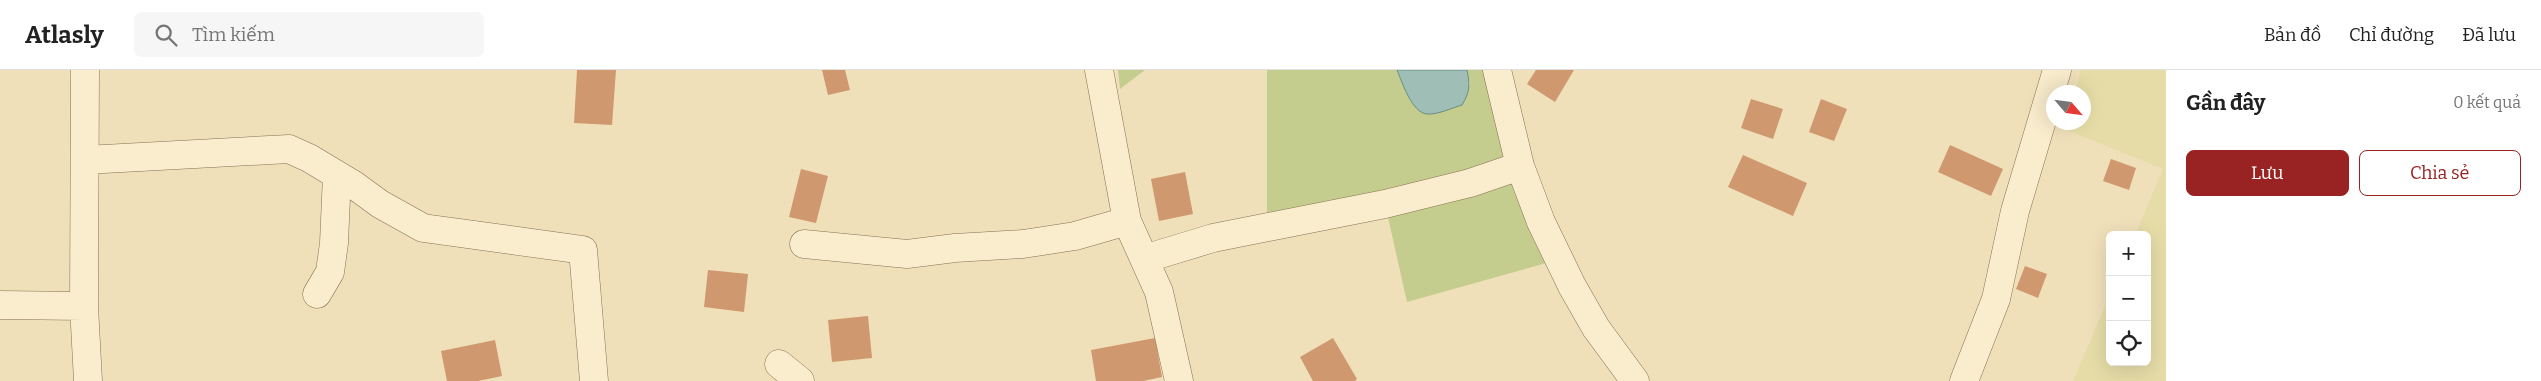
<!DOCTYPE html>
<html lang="vi">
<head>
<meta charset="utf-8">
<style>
  :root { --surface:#fff; --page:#f6f6f6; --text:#222; --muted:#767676; --line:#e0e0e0; --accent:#982322 }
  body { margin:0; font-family:Bitter,serif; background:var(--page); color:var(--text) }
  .controls { position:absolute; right:15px; bottom:15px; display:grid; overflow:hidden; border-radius:8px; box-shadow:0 5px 20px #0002 }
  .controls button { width:45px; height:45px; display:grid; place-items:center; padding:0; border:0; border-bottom:1px solid var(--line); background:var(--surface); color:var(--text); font:25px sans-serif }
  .compass { position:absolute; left:2046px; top:15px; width:45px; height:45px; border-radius:50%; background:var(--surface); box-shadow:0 5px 20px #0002; rotate:118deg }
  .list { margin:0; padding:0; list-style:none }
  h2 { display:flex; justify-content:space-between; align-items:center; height:65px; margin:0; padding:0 20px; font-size:21px }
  h2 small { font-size:16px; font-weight:400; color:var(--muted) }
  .actions { display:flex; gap:10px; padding:15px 20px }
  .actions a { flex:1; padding:11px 0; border:1px solid var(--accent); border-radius:8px; text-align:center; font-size:18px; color:var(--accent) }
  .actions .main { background:var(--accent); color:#fff }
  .icon { flex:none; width:28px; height:28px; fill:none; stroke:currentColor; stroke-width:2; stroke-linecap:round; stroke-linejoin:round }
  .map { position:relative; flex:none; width:2166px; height:311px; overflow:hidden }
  header { display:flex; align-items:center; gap:30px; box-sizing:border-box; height:70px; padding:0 25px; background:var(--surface); border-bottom:1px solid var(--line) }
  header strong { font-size:24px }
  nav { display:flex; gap:28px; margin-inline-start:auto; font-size:18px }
  .search { width:350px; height:45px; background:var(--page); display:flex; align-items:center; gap:12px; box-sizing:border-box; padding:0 18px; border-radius:8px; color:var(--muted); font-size:19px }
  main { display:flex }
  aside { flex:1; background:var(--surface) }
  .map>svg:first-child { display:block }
  .farmland { fill:#e5dca7 }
  .green { fill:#c5cd8e }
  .water { fill:#9fbfb6; stroke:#668d84 }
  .building { fill:#cf986e }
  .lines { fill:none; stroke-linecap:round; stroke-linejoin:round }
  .minor-casing { stroke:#867054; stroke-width:29 }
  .minor { stroke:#faedcd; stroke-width:28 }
</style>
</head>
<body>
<header>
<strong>Atlasly</strong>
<div class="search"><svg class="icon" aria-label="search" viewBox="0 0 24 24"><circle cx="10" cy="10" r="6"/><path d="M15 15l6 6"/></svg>Tìm kiếm</div>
<nav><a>Bản đồ</a><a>Chỉ đường</a><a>Đã lưu</a></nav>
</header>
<main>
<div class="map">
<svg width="2166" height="311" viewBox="0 0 2166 311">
  <rect width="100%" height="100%" fill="#efe0ba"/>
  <!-- farmland -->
  <path class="farmland" d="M2081,0H2166V311H2073L2110,225V292H2147V165H2135L2163,99L2064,59L2066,53L2084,52V22H2075Z"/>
  <!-- green -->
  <path class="green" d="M1118,0H1145L1120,19Z
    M1267,0H1397L1411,31L1470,14L1467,0H1495L1557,190L1407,232L1385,134L1267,150Z"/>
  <!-- water -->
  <path class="water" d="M1397,0H1467C1470,15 1470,22 1462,35C1452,38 1437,45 1427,44C1412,43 1402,12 1397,0Z"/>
  <!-- building -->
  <path class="building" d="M577,0H616L612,55L574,53Z
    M822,0H845L850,20L828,25Z
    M1536,0H1574L1555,32L1527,14Z
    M1751,29L1783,39L1773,69L1741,58Z
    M1821,29L1847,39L1834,71L1809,62Z
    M1950,75L2003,99L1991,126L1938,102Z
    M1743,85L1807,113L1793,146L1728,117Z
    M2111,89L2136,98L2129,120L2103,111Z
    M801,99L828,106L816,153L789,147Z
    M1185,102L1193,144L1159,151L1151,109Z
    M2025,196L2047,204L2038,228L2016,219Z
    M708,200L748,204L744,242L704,237Z
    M868,246L872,288L832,292L828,250Z
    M1155,268L1162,307L1143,311H1096L1091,280Z
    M1333,268L1357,309L1355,311H1313L1300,287Z
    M495,270L502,306L478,311H447L441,281Z"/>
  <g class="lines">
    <!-- minor casing -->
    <g class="minor-casing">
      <path id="minor" d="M85,0L84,236L88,311
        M1099,0L1127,151L1159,222L1179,311
        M1497,0L1520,96L1541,152L1572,216L1596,258L1635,311
        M85,90L289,79L309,88L354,115L380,134L423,158L583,180L594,311
        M804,174L907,184L955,178L1023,174L1075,166L1127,151
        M1144,189L1213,168L1385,134L1470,113L1520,96
        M317,224L330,202L334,173L337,105
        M0,235L84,236
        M779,294L800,311
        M1964,311L1996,229L2015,141L2057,0"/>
    </g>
    <!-- minor -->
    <use href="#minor" class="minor"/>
  </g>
</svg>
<div class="controls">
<button>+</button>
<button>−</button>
<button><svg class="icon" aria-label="locate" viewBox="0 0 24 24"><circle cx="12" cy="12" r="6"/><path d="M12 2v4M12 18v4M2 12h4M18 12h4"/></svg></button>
</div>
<svg class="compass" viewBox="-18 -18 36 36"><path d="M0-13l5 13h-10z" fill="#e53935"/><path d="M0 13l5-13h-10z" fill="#767676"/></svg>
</div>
<aside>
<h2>Gần đây<small>0 kết quả</small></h2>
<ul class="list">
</ul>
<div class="actions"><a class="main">Lưu</a><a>Chia sẻ</a></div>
</aside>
</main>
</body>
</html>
